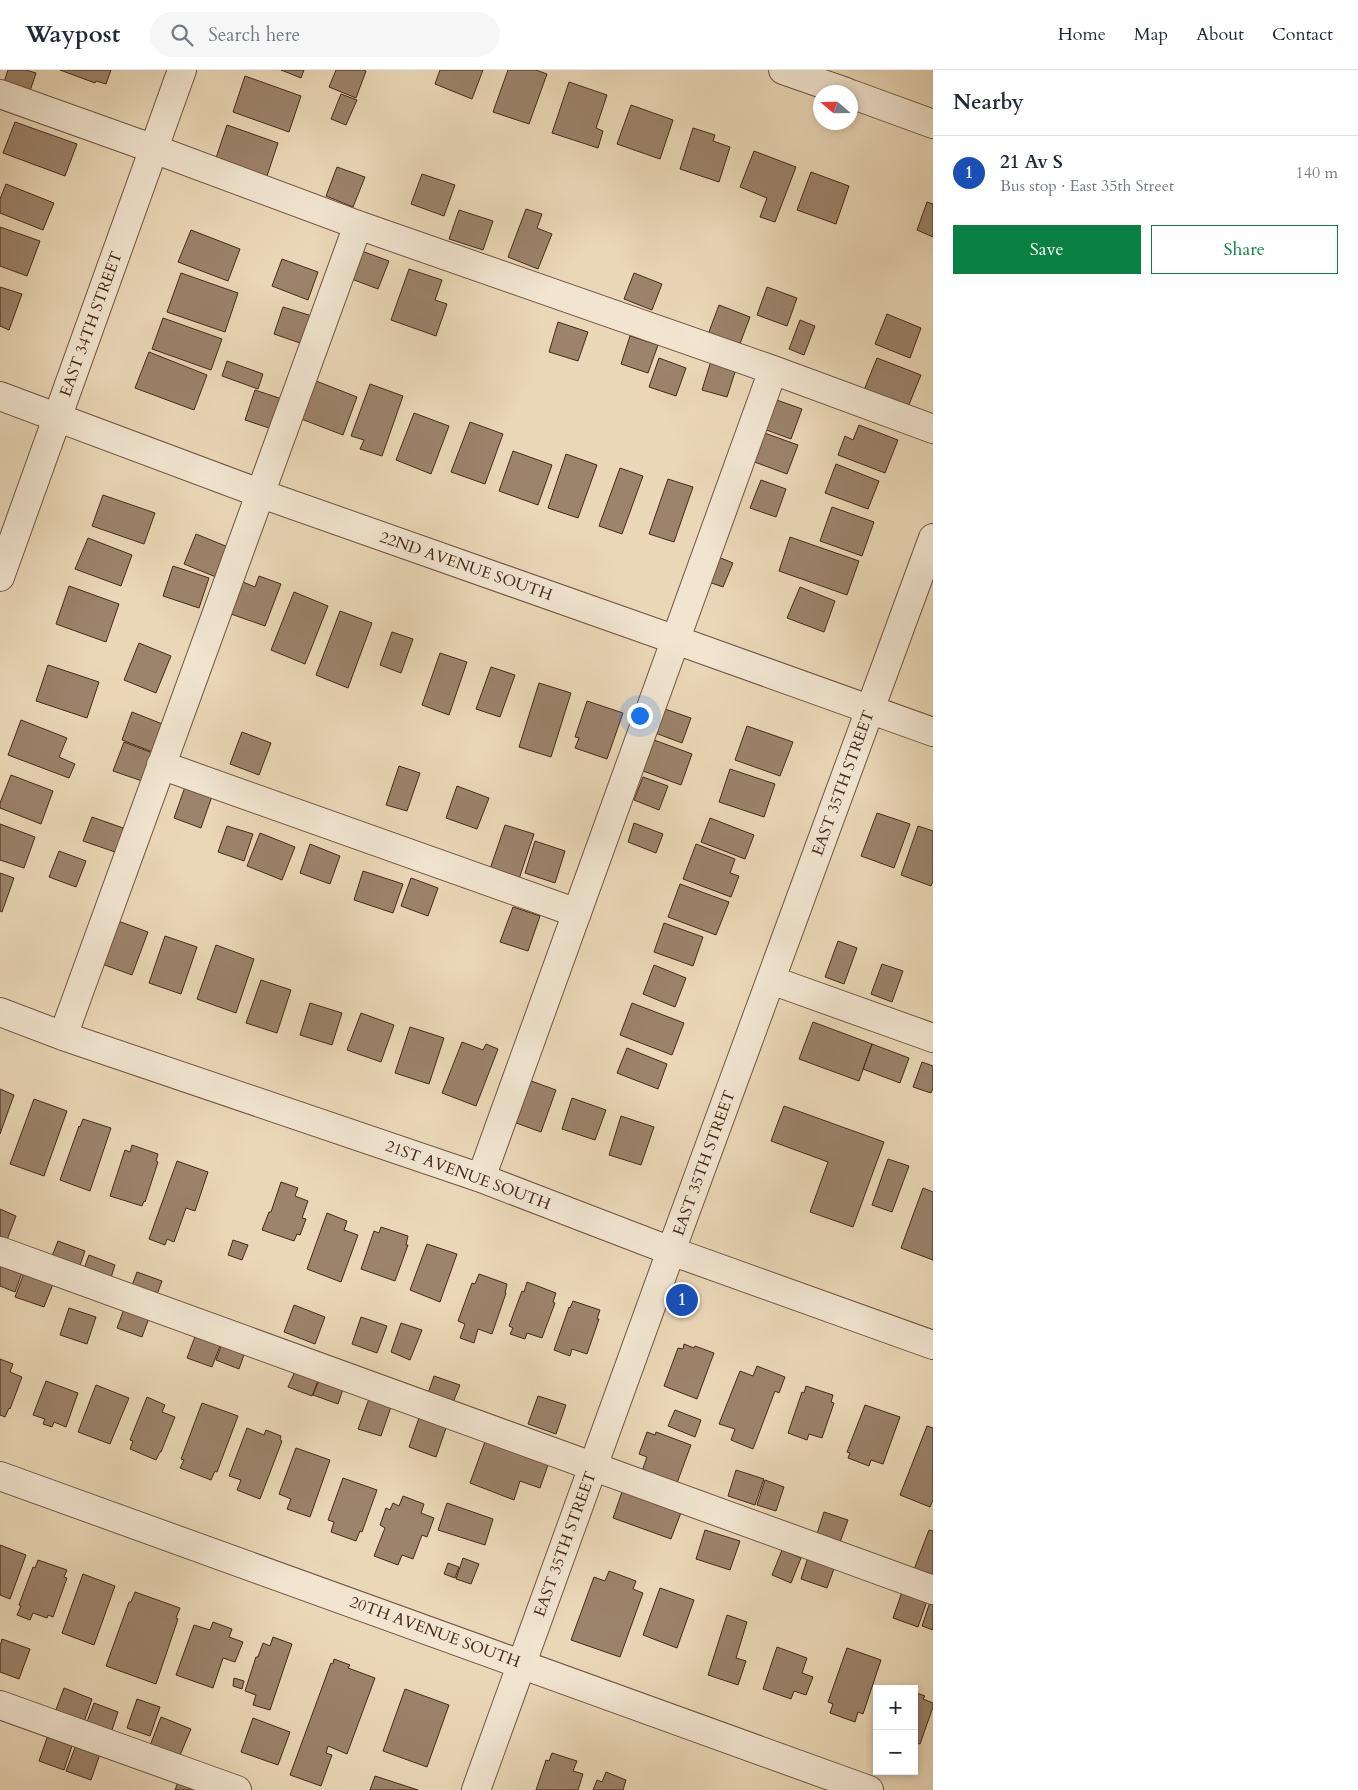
<!DOCTYPE html>
<html lang="en">
<head>
<meta charset="utf-8">
<style>
  :root { --surface:#fff; --page:#f6f6f7; --text:#1f2937; --muted:#747a83; --line:#e0e1e3; --accent:#0b8043 }
  body { margin:0; font-family:Cardo,serif; background:var(--page); color:var(--text) }
  .controls { position:absolute; right:15px; bottom:15px; display:grid; overflow:hidden; border-radius:0px; box-shadow:0 2px 8px #0003 }
  .controls button { width:45px; height:45px; display:grid; place-items:center; padding:0; border:0; border-bottom:1px solid var(--line); background:var(--surface); color:var(--text); font:25px sans-serif }
  .compass { position:absolute; left:813px; top:15px; width:45px; height:45px; border-radius:50%; background:var(--surface); box-shadow:0 2px 8px #0003; rotate:290deg }
  .you { position:absolute; left:639px; top:645px; width:18px; height:18px; margin:-12px; border:4px solid #fff; border-radius:50%; background:#1a73e8; box-shadow:0 0 0 8px #1a73e833 }
  .badge { display:grid; place-items:center; width:32px; height:32px; border-radius:50%; background:var(--accent); color:#fff; font-size:16px; font-weight:700 }
  .pin { position:absolute; translate:-50% -50%; border:2px solid #fff; box-shadow:0 1px 5px #0006 }
  .list { margin:0; padding:0; list-style:none }
  h2 { display:flex; justify-content:space-between; align-items:center; height:65px; margin:0; padding:0 20px; font-size:21px }
  h2 small { font-size:16px; font-weight:400; color:var(--muted) }
  .list li { display:grid; grid-template-columns:32px 1fr auto; gap:15px; align-items:center; box-sizing:border-box; height:75px; padding:0 20px; border-top:1px solid var(--line) }
  .list b { display:block; font-size:19px; white-space:nowrap }
  .list p { margin:0; font-size:16px; white-space:nowrap; color:var(--muted) }
  .list em { font-size:16px; font-style:normal; color:var(--muted) }
  .actions { display:flex; gap:10px; padding:15px 20px }
  .actions a { flex:1; padding:11px 0; border:1px solid var(--accent); border-radius:0px; text-align:center; font-size:18px; color:var(--accent) }
  .actions .main { background:var(--accent); color:#fff }
  .icon { flex:none; width:28px; height:28px; fill:none; stroke:currentColor; stroke-width:2; stroke-linecap:round; stroke-linejoin:round }
  .map { position:relative; flex:none; width:933px; height:1720px; overflow:hidden }
  header { display:flex; align-items:center; gap:30px; box-sizing:border-box; height:70px; padding:0 25px; background:var(--surface); border-bottom:1px solid var(--line) }
  header strong { font-size:24px }
  nav { display:flex; gap:28px; margin-inline-start:auto; font-size:18px }
  .search { width:350px; height:45px; background:var(--page); display:flex; align-items:center; gap:12px; box-sizing:border-box; padding:0 18px; border-radius:28px; color:var(--muted); font-size:19px }
  main { display:flex }
  aside { flex:1; background:var(--surface) }
  .map>svg:first-child { display:block }
  .building { fill:#9c836b; stroke:#472919 }
  .lines { fill:none; stroke-linecap:round; stroke-linejoin:round }
  .minor-casing { stroke:#705440; stroke-width:30 }
  .minor { stroke:#f1e5d0; stroke-width:28 }
  .labels { text-anchor:middle; dominant-baseline:central; stroke-width:5; stroke-linejoin:round; paint-order:stroke }
  .street-label { font-size:16px; fill:#472919; stroke:#f1e5d0 }
</style>
</head>
<body>
<header>
<strong>Waypost</strong>
<div class="search"><svg class="icon" aria-label="search" viewBox="0 0 24 24"><circle cx="10" cy="10" r="6"/><path d="M15 15l6 6"/></svg>Search here</div>
<nav><a>Home</a><a>Map</a><a>About</a><a>Contact</a></nav>
</header>
<main>
<div class="map">
<svg width="933" height="1720" viewBox="0 0 933 1720">
  <rect width="100%" height="100%" fill="#ead7b7"/>
  <filter id="stains"><feTurbulence type="fractalNoise" baseFrequency=".004" numOctaves="4"/><feColorMatrix values="0 0 0 0 .2 0 0 0 0 .09 0 0 0 0 .02 0 0 0 .5 -.17"/></filter>
  <radialGradient id="worn" r=".72"><stop offset=".6" stop-color="#630" stop-opacity="0"/><stop offset="1" stop-color="#630" stop-opacity=".3"/></radialGradient>
  <!-- building -->
  <path class="building" d="M8,0H26L36,3L30,21L4,12Z
    M60,0H111L106,14L96,11L95,13Z
    M281,0H304L301,8Z
    M336,0H363L366,1L356,28L329,17Z
    M440,0H483L472,29L435,14Z
    M508,0H536L547,4L529,54L493,42Z
    M245,6L301,26L289,62L233,42Z
    M569,12L607,25L596,58L603,61L598,78L552,63Z
    M341,24L357,30L346,55L331,49Z
    M631,35L673,50L660,89L617,74Z
    M15,52L77,74L65,106L3,83Z
    M227,55L278,73L266,109L215,91Z
    M693,58L715,65L713,71L730,77L719,112L680,99Z
    M754,81L796,97L775,152L760,147L767,128L740,117Z
    M337,97L365,107L353,137L326,126Z
    M811,102L849,116L836,154L797,140Z
    M422,104L455,115L444,146L411,134Z
    M6,114L54,133L43,160L0,143V129Z
    M927,132L933,134V167L917,160Z
    M526,139L542,144L537,158L552,164L538,199L508,187Z
    M459,140L493,151L483,180L449,169Z
    M0,157L40,171L27,206L0,196Z
    M191,160L240,179L228,211L178,192Z
    M359,180L389,191L378,219L349,208Z
    M282,189L318,202L308,230L272,216Z
    M409,199L442,210L435,230L447,234L436,266L391,250Z
    M181,203L238,223L225,262L167,242Z
    M634,203L662,214L652,240L624,229Z
    M0,217L22,224L9,260L0,256Z
    M767,217L797,228L787,256L757,245Z
    M719,235L750,247L738,279L707,267Z
    M283,237L312,246L303,274L274,264Z
    M887,244L921,258L910,288L875,274Z
    M163,248L222,269L211,300L152,279Z
    M800,250L815,256L804,285L789,279Z
    M558,252L588,262L578,291L549,282Z
    M630,266L658,275L648,303L621,294Z
    M149,282L207,305L194,340L135,318Z
    M659,288L686,298L676,326L649,317Z
    M877,288L921,305L906,342L862,325Z
    M227,291L263,304L258,319L222,306Z
    M711,291L736,299L727,327L702,320Z
    M311,309L357,327L343,365L296,347Z
    M370,314L403,326L382,386L360,379L364,370L351,366Z
    M255,320L282,329L272,359L245,350Z
    M771,328L802,339L791,369L761,358Z
    M414,343L449,356L431,404L396,390Z
    M470,352L503,364L485,414L451,402Z
    M859,355L898,370L885,403L838,385L845,366L853,370Z
    M759,361L798,375L787,404L749,390Z
    M513,381L552,395L538,435L499,421Z
    M566,384L597,395L578,448L548,438Z
    M836,394L879,411L868,439L825,423Z
    M620,398L643,406L622,464L599,456Z
    M668,409L693,417L674,472L649,464Z
    M761,410L786,419L776,447L750,438Z
    M103,425L155,443L144,474L92,456Z
    M832,437L874,452L862,486L820,471Z
    M196,464L228,477L216,507L184,494Z
    M790,467L859,491L847,525L779,501Z
    M88,468L132,485L121,516L75,499Z
    M716,486L733,493L723,517L706,511Z
    M173,496L209,508L199,538L163,526Z
    M259,506L281,514L265,556L231,544L243,512L255,517Z
    M69,516L119,534L106,572L56,554Z
    M800,517L835,531L824,562L787,548Z
    M294,522L328,536L305,594L271,580Z
    M340,541L372,553L348,618L316,605Z
    M392,562L413,569L401,603L380,595Z
    M139,573L171,586L156,623L124,610Z
    M440,583L467,592L449,645L422,635Z
    M48,595L99,612L87,648L36,631Z
    M491,597L515,605L500,647L476,639Z
    M539,613L571,623L551,687L519,677Z
    M587,631L623,643L607,689L575,678L579,668L575,667Z
    M659,637L691,648L682,673L650,661Z
    M132,642L165,655L155,683L122,670Z
    M21,650L67,668L59,687L75,694L69,708L8,685Z
    M747,656L793,672L780,706L735,690Z
    M242,662L271,673L259,705L230,694Z
    M654,670L692,684L681,715L643,701Z
    M124,672L155,684L145,712L113,701Z
    M399,696L420,703L407,741L386,735Z
    M730,699L775,714L764,747L719,732Z
    M11,705L53,721L41,754L0,738V733Z
    M643,707L668,716L659,740L634,730Z
    M457,716L489,728L477,759L446,748Z
    M185,717L212,726L201,758L174,748Z
    M877,743L910,754L894,798L861,786Z
    M92,747L126,759L118,783L83,771Z
    M710,748L754,765L745,789L701,772Z
    M634,753L663,764L656,783L628,772Z
    M0,754L35,767L24,798L0,790Z
    M505,755L534,764L518,812L489,802Z
    M227,756L253,764L244,791L218,782Z
    M918,756L933,761V811L931,816L901,805Z
    M260,763L295,777L282,810L247,796Z
    M535,771L565,781L555,813L525,803Z
    M310,774L340,786L330,814L300,803Z
    M696,774L735,789L730,803L739,806L731,827L683,809Z
    M59,781L86,791L76,817L49,807Z
    M363,801L403,814L393,843L354,830Z
    M0,803L14,808L2,842L0,841Z
    M411,808L438,818L428,846L401,836Z
    M680,814L729,832L716,865L668,847Z
    M513,837L540,846L528,881L500,872Z
    M118,851L148,862L132,905L102,894Z
    M664,853L703,867L693,896L654,882Z
    M165,866L197,877L181,924L149,913Z
    M838,871L857,878L844,914L825,907Z
    M216,875L254,889L236,943L197,929Z
    M882,894L903,901L892,932L871,924Z
    M654,895L686,908L675,937L643,924Z
    M261,910L291,920L277,963L246,953Z
    M310,933L342,943L332,975L300,965Z
    M632,933L684,953L672,985L620,965Z
    M361,943L394,955L381,992L347,980Z
    M813,952L872,974L859,1011L799,989Z
    M410,957L444,968L429,1014L395,1003Z
    M462,972L483,980L486,974L498,979L476,1036L442,1023Z
    M872,974L909,988L900,1013L863,999Z
    M627,978L667,994L658,1019L617,1003Z
    M922,992L933,996V1018L931,1023L913,1017Z
    M523,1008L556,1020L541,1062L508,1050Z
    M0,1019L14,1025L0,1064Z
    M572,1028L606,1040L595,1070L562,1059Z
    M34,1029L67,1041L44,1106L10,1094Z
    M784,1036L884,1072L853,1157L810,1142L828,1092L771,1071Z
    M621,1046L654,1057L641,1095L609,1085Z
    M83,1049L111,1058L90,1121L60,1110L79,1056L80,1057Z
    M132,1075L158,1084L156,1091L158,1092L145,1132L144,1131L142,1136L110,1126L125,1080L130,1082Z
    M888,1089L909,1096L892,1142L872,1135Z
    M177,1091L208,1102L195,1141L186,1138L174,1172L167,1169L165,1175L149,1169Z
    M281,1112L298,1118L295,1126L308,1131L302,1148L306,1149L300,1165L297,1164L294,1171L262,1160L269,1142H271Z
    M923,1118L933,1122V1190L901,1178Z
    M0,1139L16,1146L7,1170L0,1167Z
    M327,1143L347,1151L344,1160L358,1165L341,1212L307,1199Z
    M381,1157L408,1166L406,1175H408L395,1211L361,1199L374,1161L379,1163Z
    M233,1170L248,1175L242,1190L228,1185Z
    M58,1171L85,1181L78,1201L50,1191Z
    M427,1174L457,1184L440,1232L410,1220Z
    M89,1185L115,1195L109,1214L82,1204Z
    M0,1195L22,1203L15,1222L0,1216Z
    M137,1202L162,1211L156,1227L131,1218Z
    M24,1203L53,1214L44,1237L15,1227Z
    M479,1204L507,1214L505,1223H506L492,1264L478,1259L474,1273L460,1268L465,1254L458,1251L472,1213L475,1214Z
    M527,1212L556,1223L553,1232L555,1233L542,1268L527,1263L525,1269L510,1264L513,1258L509,1256L522,1221L524,1222Z
    M573,1231L600,1240L597,1249H599L587,1284L572,1279L570,1286L554,1280L569,1237L570,1238Z
    M294,1235L325,1247L315,1274L284,1262Z
    M69,1238L96,1247L87,1274L60,1265Z
    M124,1239L149,1248L142,1267L117,1258Z
    M361,1247L387,1256L377,1283L352,1274Z
    M401,1253L422,1260L410,1290L391,1282Z
    M196,1264L221,1273L212,1297L187,1288Z
    M222,1274L245,1282L239,1299L216,1290Z
    M684,1274L694,1278L695,1276L714,1283L697,1329L664,1316L678,1278L683,1279Z
    M0,1289L13,1294L10,1302L22,1307L10,1339L9,1338L5,1347L0,1345Z
    M757,1296L785,1307L779,1323L775,1321L753,1379L731,1370L735,1359L719,1354L740,1301L753,1306Z
    M296,1299L319,1308L312,1326L288,1317Z
    M434,1306L460,1315L452,1335L427,1326Z
    M320,1308L344,1316L338,1334L313,1325Z
    M46,1311L78,1323L66,1357L54,1352L52,1357L43,1354L45,1349L33,1345Z
    M96,1315L129,1328L110,1374L78,1362Z
    M806,1316L833,1325L831,1332L834,1333L822,1368L809,1364L807,1370L788,1363L802,1322L804,1323Z
    M370,1326L392,1334L381,1366L358,1359Z
    M538,1326L566,1335L556,1364L528,1354Z
    M147,1327L165,1335L162,1342L175,1347L161,1382H160L156,1390L130,1379L133,1371L130,1370Z
    M202,1333L238,1346L217,1402L215,1401L211,1410L180,1398L184,1390L181,1389Z
    M865,1335L900,1347L883,1394L871,1390L869,1396L848,1388L850,1383L847,1382Z
    M675,1340L701,1350L695,1367L668,1356Z
    M420,1345L447,1355L436,1387L409,1377Z
    M927,1356L933,1358V1430L930,1437L900,1425Z
    M247,1358L264,1365L266,1360L281,1366L280,1370L282,1371L260,1429L237,1420L241,1410L229,1406Z
    M647,1362L655,1365L656,1362L691,1375L677,1413L642,1401L647,1387L639,1384Z
    M486,1369L549,1392L540,1418L520,1411L514,1430L470,1413Z
    M296,1378L330,1390L310,1447L287,1439L291,1429L279,1424Z
    M736,1400L764,1409L755,1435L728,1426Z
    M343,1408L377,1420L362,1462L360,1461L356,1471L331,1462L334,1452L328,1450Z
    M765,1410L784,1417L776,1441L757,1435Z
    M623,1419L682,1440L671,1469L613,1448Z
    M403,1426L424,1434L421,1443L434,1448L427,1467L422,1465L413,1489L402,1485L398,1495L374,1486L385,1458L380,1455L386,1438L390,1440L393,1433L399,1436Z
    M447,1433L493,1449L485,1475L438,1460Z
    M824,1442L848,1450L839,1475L816,1467Z
    M705,1460L740,1471L730,1500L696,1489Z
    M929,1460L933,1461V1510L913,1502Z
    M0,1475L26,1485L10,1529L0,1525Z
    M782,1480L801,1488L791,1513L772,1505Z
    M809,1484L836,1493L827,1518L801,1509Z
    M463,1488L479,1494L471,1514L456,1509Z
    M38,1490L67,1500L64,1507L67,1508L53,1547L48,1545L47,1548L33,1543L30,1550L17,1545L21,1536L19,1535L33,1497L35,1498Z
    M448,1493L459,1497L455,1508L444,1504Z
    M609,1501L636,1511L633,1519L643,1523L620,1587L571,1570L594,1507L605,1511Z
    M83,1504L115,1516L94,1575L62,1563Z
    M660,1518L694,1530L677,1578L643,1565Z
    M903,1519L928,1528L918,1557L893,1548Z
    M135,1522L180,1538L176,1548L178,1549L156,1614L106,1596L129,1532H131Z
    M931,1529H933V1560L922,1556Z
    M727,1545L747,1552L736,1588L746,1591L738,1615L708,1605Z
    M213,1552L232,1559L229,1567L243,1572L235,1592L223,1588L213,1618L176,1605L194,1555L210,1560Z
    M273,1567L292,1574L270,1640L253,1635L256,1625L245,1621L256,1587H258L263,1573L270,1576Z
    M2,1569L30,1579L19,1609L0,1602V1576Z
    M777,1577L807,1588L802,1603L813,1607L806,1625L794,1621L791,1629L763,1619Z
    M847,1578L881,1590L863,1644L858,1642L855,1652L830,1643L833,1634L828,1632Z
    M334,1589L350,1595L348,1598L375,1608L347,1684L328,1676L326,1683L332,1685L321,1716L290,1705L331,1593L333,1594Z
    M234,1608L244,1611L242,1619L233,1616Z
    M64,1618L92,1629L83,1655L54,1645Z
    M405,1619L449,1635L427,1697L383,1681Z
    M914,1622L925,1626L923,1629L933,1633V1637L920,1674L914,1672Z
    M137,1629L160,1637L150,1666L127,1658Z
    M94,1633L118,1642L110,1666L85,1657Z
    M161,1647L191,1659L178,1690L149,1678Z
    M253,1648L290,1662L278,1695L241,1682Z
    M48,1665L73,1673L64,1700L39,1691Z
    M76,1675L100,1684L91,1710L66,1701Z
    M552,1683L577,1691L573,1701L583,1704L578,1720H536L546,1690L549,1691Z
    M606,1702L626,1710L623,1720H593L597,1710L602,1712Z
    M375,1706L418,1720H370Z
    M178,1712L200,1720H175Z"/>
  <g class="lines">
    <!-- minor casing -->
    <g class="minor-casing">
      <path id="minor" d="M783,0L846,22
        M0,24L154,79L358,155L773,300L933,359
        M851,24L933,54
        M0,326L259,423L676,570L933,662
        M0,507L182,0
        M161,695L577,843
        M771,910L933,968
        M0,942L63,966L481,1108L671,1181L933,1275
        M63,966L358,155
        M481,1108L773,300
        M0,1181L933,1520
        M0,1406L869,1720
        M0,1635L237,1720
        M476,1720L671,1181L933,468"/>
    </g>
    <!-- minor -->
    <use href="#minor" class="minor"/>
  </g>
  <g class="labels">
    <!-- street labels -->
    <g class="street-label">
      <text transform="translate(91 254) rotate(-70)">EAST 34TH STREET</text>
      <text transform="translate(466 496) rotate(19)">22ND AVENUE SOUTH</text>
      <text transform="translate(843 713) rotate(-70)">EAST 35TH STREET</text>
      <text transform="translate(704 1093) rotate(-70)">EAST 35TH STREET</text>
      <text transform="translate(468 1105) rotate(20)">21ST AVENUE SOUTH</text>
      <text transform="translate(565 1474) rotate(-70)">EAST 35TH STREET</text>
      <text transform="translate(435 1562) rotate(20)">20TH AVENUE SOUTH</text>
    </g>
  </g>
  <rect width="100%" height="100%" filter="url(#stains)"/>
  <rect width="100%" height="100%" fill="url(#worn)"/>
</svg>
<div class="controls">
<button>+</button>
<button>−</button>
</div>
<svg class="compass" viewBox="-18 -18 36 36"><path d="M0-13l5 13h-10z" fill="#e53935"/><path d="M0 13l5-13h-10z" fill="#747a83"/></svg>
<div class="you"></div>
<div class="pin badge" style="left:682px;top:1230px;background:#1a4fb4">1</div>
</div>
<aside>
<h2>Nearby<small></small></h2>
<ul class="list">
<li><span class="badge" style="background:#1a4fb4">1</span><div><b>21 Av S</b><p>Bus stop · East 35th Street</p></div><em>140 m</em></li>
</ul>
<div class="actions"><a class="main">Save</a><a>Share</a></div>
</aside>
</main>
</body>
</html>
